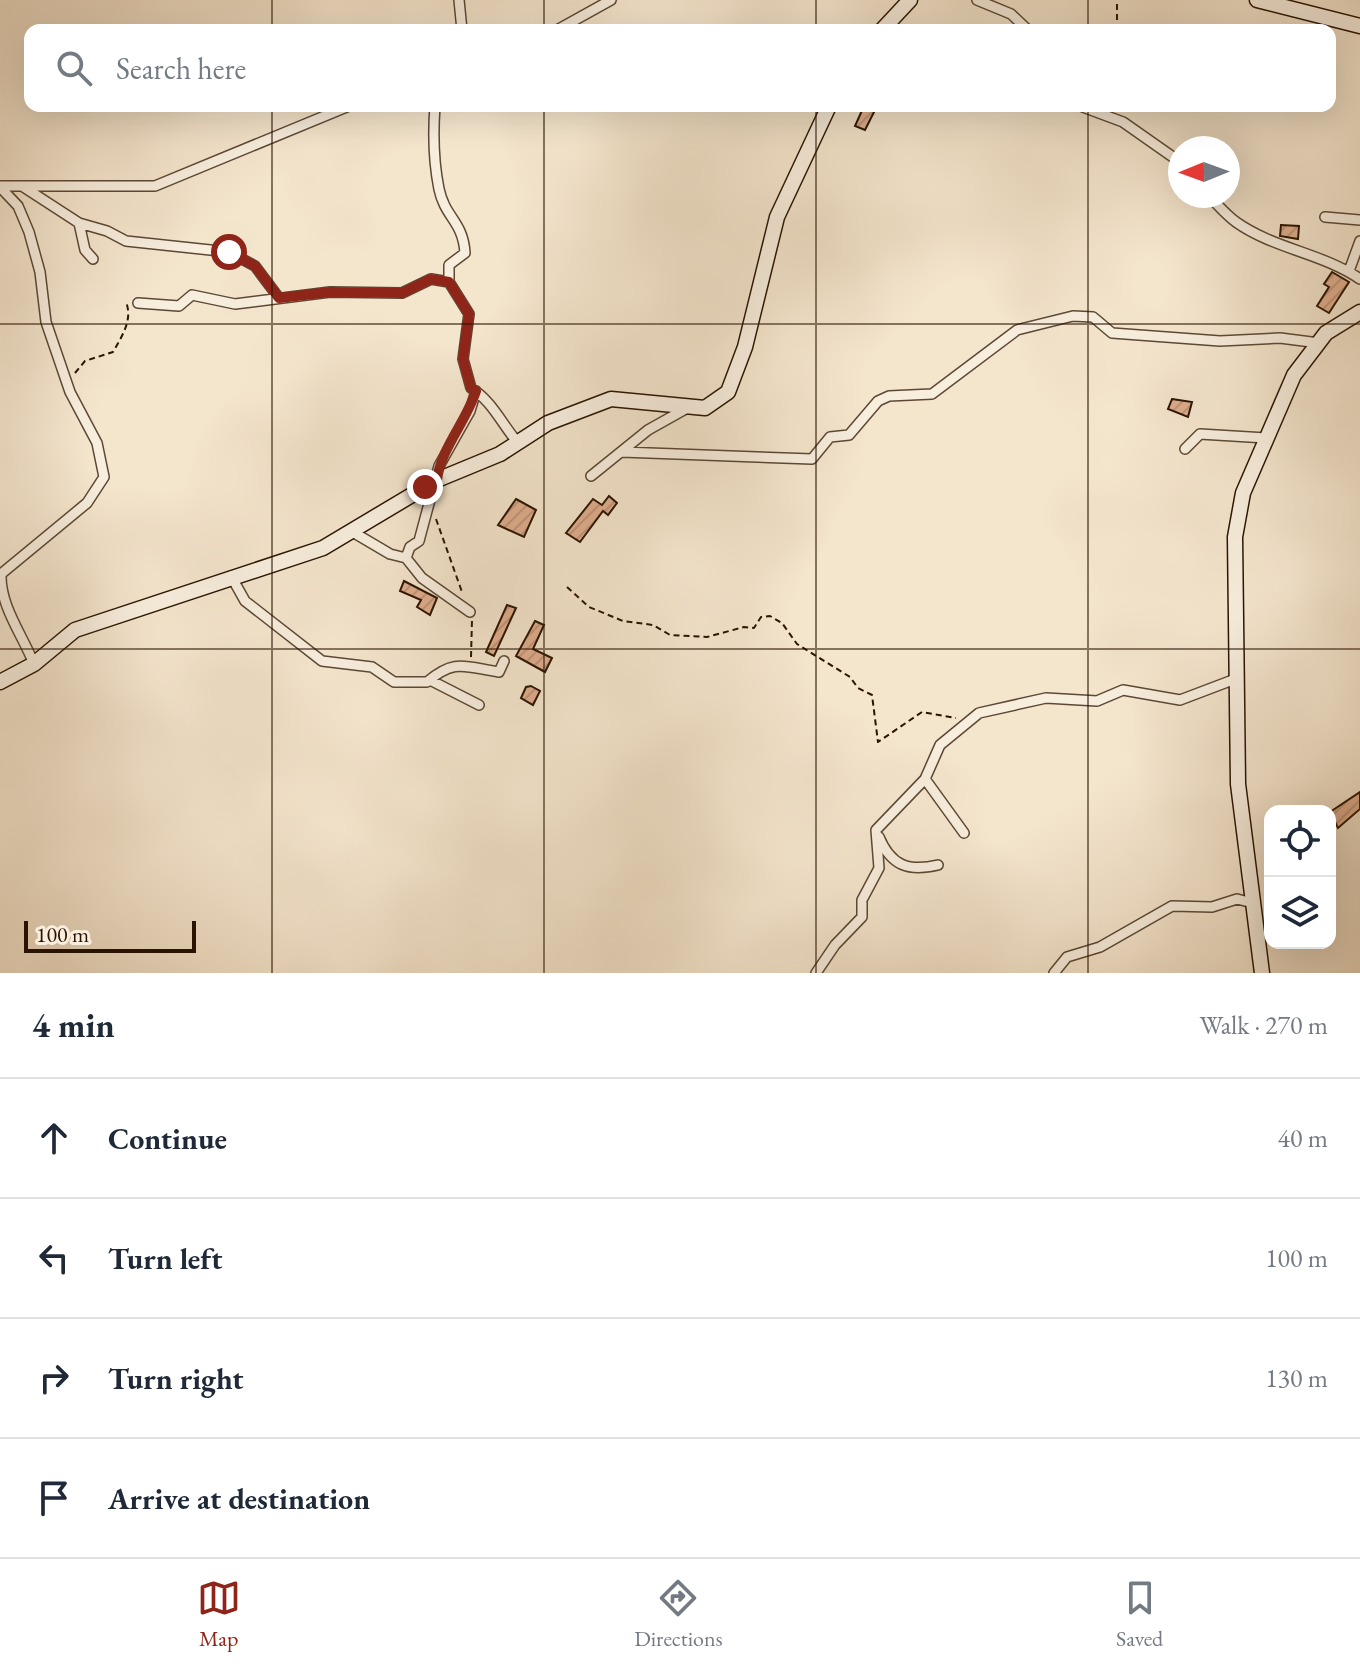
<!DOCTYPE html>
<html lang="en">
<head>
<meta charset="utf-8">
<style>
  :root { --surface:#fff; --page:#f6f6f7; --text:#1f2937; --muted:#747a83; --line:#e0e1e3; --accent:#8f2418 }
  body { margin:0; font-family:"EB Garamond",serif; background:var(--page); color:var(--text) }
  .controls { position:absolute; right:24px; bottom:24px; display:grid; overflow:hidden; border-radius:16px; box-shadow:0 8px 32px #0002 }
  .controls button { width:72px; height:72px; display:grid; place-items:center; padding:0; border:0; border-bottom:2px solid var(--line); background:var(--surface); color:var(--text); font:40px sans-serif }
  .compass { position:absolute; left:1168px; top:136px; width:72px; height:72px; border-radius:50%; background:var(--surface); box-shadow:0 8px 32px #0002; rotate:269deg }
  .scale { position:absolute; left:24px; bottom:20px; width:172px; box-sizing:border-box; padding-left:8px; border:4px solid #2a1401; border-top:0; font-size:22px; line-height:28px; white-space:nowrap; color:#2a1401; -webkit-text-stroke:6px #f8eede; paint-order:stroke }
  .stop { position:absolute; width:24px; height:24px; margin:-18px; border:6px solid #8f2418; border-radius:50%; background:#fff }
  .stop.end { background:#8f2418; border-color:#fff; box-shadow:0 2px 8px #0008 }
  .list { margin:0; padding:0; list-style:none }
  h2 { display:flex; justify-content:space-between; align-items:center; height:104px; margin:0; padding:0 32px; font-size:34px }
  h2 small { font-size:26px; font-weight:400; color:var(--muted) }
  .list li { display:grid; grid-template-columns:52px 1fr auto; gap:24px; align-items:center; box-sizing:border-box; height:120px; padding:0 32px; border-top:2px solid var(--line) }
  .list b { display:block; font-size:30px; white-space:nowrap }
  .list em { font-size:26px; font-style:normal; color:var(--muted) }
  .icon { flex:none; width:44px; height:44px; fill:none; stroke:currentColor; stroke-width:2; stroke-linecap:round; stroke-linejoin:round }
  .map { position:relative; flex:none; width:1360px; height:973px; overflow:hidden }
  .search { position:absolute; background:var(--surface); box-shadow:0 8px 32px #0002; left:24px; right:24px; top:24px; height:88px; display:flex; align-items:center; gap:20px; box-sizing:border-box; padding:0 28px; border-radius:16px; color:var(--muted); font-size:30px }
  .sheet { height:584px; background:var(--surface) }
  nav { display:flex; justify-content:space-around; align-items:center; box-sizing:border-box; height:112px; border-top:2px solid var(--line); background:var(--surface); font-size:22px; color:var(--muted) }
  nav a { display:grid; justify-items:center; gap:4px }
  nav .on { color:var(--accent) }
  .map>svg:first-child { display:block }
  .building { fill:url(#building-hatch); stroke:#2a1401; stroke-width:2 }
  .lines { fill:none; stroke-linecap:round; stroke-linejoin:round }
  .street-casing { stroke:#5c4834; stroke-width:12 }
  .secondary-casing { stroke:#2a1401; stroke-width:17 }
  .path { stroke:#2a1401; stroke-width:2; stroke-dasharray:6 4; stroke-linecap:butt }
  .street { stroke:#f8eede; stroke-width:9 }
  .secondary { stroke:#f8eede; stroke-width:14 }
  .route { stroke:#8f2418; stroke-width:10 }
  .grid { fill:none; stroke:#2a1401; stroke-width:2; stroke-opacity:0.55 }
</style>
</head>
<body>
<div class="map">
<svg width="1360" height="973" viewBox="0 0 1360 973">
  <defs>
    <pattern id="building-hatch" width="6" height="6" patternUnits="userSpaceOnUse" patternTransform="scale(2)"><rect width="6" height="6" fill="#dfad8d"/><path d="M-1 1l2-2M0 6l6-6M5 7l2-2" fill="none" stroke="#c09478"/></pattern>
  </defs>
  <rect width="100%" height="100%" fill="#f4e5cd"/>
  <filter id="stains"><feTurbulence type="fractalNoise" baseFrequency=".0025" numOctaves="4"/><feColorMatrix values="0 0 0 0 .2 0 0 0 0 .09 0 0 0 0 .02 0 0 0 .5 -.17"/></filter>
  <radialGradient id="worn" r=".72"><stop offset=".6" stop-color="#630" stop-opacity="0"/><stop offset="1" stop-color="#630" stop-opacity=".3"/></radialGradient>
  <!-- building -->
  <path class="building" d="M864,106L875,110L865,130L855,126Z
    M1281,225L1299,226L1298,239L1280,236Z
    M1332,272L1349,282L1329,313L1317,306L1329,287L1324,284Z
    M1172,399L1192,402L1188,417L1168,409Z
    M609,496L617,503L608,515L603,511L580,542L566,533L593,499L602,505Z
    M516,499L536,510L524,537L498,525Z
    M404,581L437,598L430,615L417,607L421,600L400,591Z
    M507,605L516,608L494,656L486,652Z
    M535,621L544,625L533,649L552,658L545,672L516,656Z
    M531,686L540,691L533,705L521,698L526,687Z
    M1360,792V809L1338,828L1330,812Z"/>
  <g class="lines">
    <!-- street casing -->
    <g class="street-casing">
      <path id="street" d="M459,0L462,30
        M977,0L1011,14L1028,30
        M557,30L611,0
        M435,106C433,132 434,164 439,189C445,218 463,221 465,253L449,265V282L469,314L463,359L471,388C493,402 501,423 518,443
        M1080,106L1123,122L1180,162
        M0,186H155L349,106
        M22,186L79,223L107,231L126,241L229,252L255,266L279,298
        M0,187L18,206L29,232L40,272L46,322L70,392L97,443L104,477L87,503L1,574C0,606 22,634 34,664
        M1209,196C1217,204 1226,215 1236,222C1274,249 1322,253 1360,279
        M1325,217L1360,220
        M79,223L85,250L93,259
        M1349,271L1360,241
        M138,303L179,306L192,295L235,304L330,292L402,293L431,279L449,282
        M1185,449L1200,434L1266,438
        M622,452L812,459L830,437L849,435L878,401L889,396L932,394L1017,330L1073,316L1093,317L1112,333L1220,341L1280,338L1319,343
        M591,476L648,430L689,407
        M351,531L390,554L406,558L422,578L470,612
        M406,558L410,547L419,541L439,466L470,411L476,391
        M231,576L245,601L322,661L372,667L394,682H427C455,658 465,667 499,672L504,661
        M430,680L479,705
        M964,833L925,779L940,745L979,713L1046,698L1097,701L1123,690L1180,700L1238,678
        M879,837C891,866 909,872 938,865
        M816,973L835,945L862,917V900L879,868L876,830L925,779
        M1054,973L1067,957L1100,947L1172,906L1212,907L1237,899L1253,903"/>
    </g>
    <!-- secondary casing -->
    <g class="secondary-casing">
      <path id="secondary" d="M1257,0L1360,26
        M882,30L910,0
        M0,682L34,664L75,630L323,548L437,480L500,454L548,423L611,399L705,408L728,392L745,347L777,217L829,106
        M1262,973L1238,784L1235,537L1243,493L1294,375L1326,333L1360,312"/>
    </g>
    <!-- path -->
    <path class="path" d="M1117,30V0
      M75,373L85,361L113,352C122,336 133,320 126,302
      M436,519L462,592
      M567,587L589,607L623,621L653,625L670,635L707,637L744,627L754,628L761,617L770,616L782,623L797,644L850,677L858,688L872,695L878,742L922,712L956,718
      M471,657L472,620"/>
    <!-- street -->
    <use href="#street" class="street"/>
    <!-- secondary -->
    <use href="#secondary" class="secondary"/>
  </g>
  <g class="lines">
    <!-- route -->
    <path class="route" d="M229,252L255,266L279,298L330,292L402,293L431,279L449,282L469,314L463,359L471,388L476,391C466,422 441,448 437,480L425,487"/>
  </g>
  <!-- grid -->
  <path class="grid" d="M272,0V30M544,0V30M816,0V30M1088,0V30M272,106V973M544,106V973M816,106V973M1088,106V973M0,324H1360M0,649H1360"/>
  <rect width="100%" height="100%" filter="url(#stains)"/>
  <rect width="100%" height="100%" fill="url(#worn)"/>
</svg>
<div class="controls">
<button><svg class="icon" aria-label="locate" viewBox="0 0 24 24"><circle cx="12" cy="12" r="6"/><path d="M12 2v4M12 18v4M2 12h4M18 12h4"/></svg></button>
<button><svg class="icon" aria-label="layers" viewBox="0 0 24 24"><path d="M12 4l9 5-9 5-9-5zM3 14l9 5 9-5"/></svg></button>
</div>
<svg class="compass" viewBox="-18 -18 36 36"><path d="M0-13l5 13h-10z" fill="#e53935"/><path d="M0 13l5-13h-10z" fill="#747a83"/></svg>
<div class="scale">100 m</div>
<div class="stop" style="left:229px;top:252px"></div>
<div class="stop end" style="left:425px;top:487px"></div>
<div class="search"><svg class="icon" aria-label="search" viewBox="0 0 24 24"><circle cx="10" cy="10" r="6"/><path d="M15 15l6 6"/></svg>Search here</div>
</div>
<section class="sheet">
<h2>4 min<small>Walk · 270 m</small></h2>
<ul class="list">
<li><svg class="icon" aria-label="ahead" viewBox="0 0 24 24"><path d="M12 20V5M6 11l6-6 6 6"/></svg><div><b>Continue</b></div><em>40 m</em></li>
<li><svg class="icon" aria-label="left" viewBox="0 0 24 24"><path d="M17 20v-9H6M10 6l-5 5 5 5"/></svg><div><b>Turn left</b></div><em>100 m</em></li>
<li><svg class="icon" aria-label="right" viewBox="0 0 24 24"><path d="M7 20v-9h11M14 6l5 5-5 5"/></svg><div><b>Turn right</b></div><em>130 m</em></li>
<li><svg class="icon" aria-label="arrive" viewBox="0 0 24 24"><path d="M6 21V4h12l-3 4 3 4H6"/></svg><div><b>Arrive at destination</b></div></li>
</ul>
</section>
<nav>
<a class="on"><svg class="icon" aria-label="map" viewBox="0 0 24 24"><path d="M3 6l6-2 6 2 6-2v14l-6 2-6-2-6 2zM9 4v14M15 6v14"/></svg>Map</a>
<a><svg class="icon" aria-label="directions" viewBox="0 0 24 24"><path d="M12 3l9 9-9 9-9-9zM9 14v-3h6M13 9l2 2-2 2"/></svg>Directions</a>
<a><svg class="icon" aria-label="saved" viewBox="0 0 24 24"><path d="M7 4h10v16l-5-4-5 4z"/></svg>Saved</a>
</nav>
</body>
</html>
